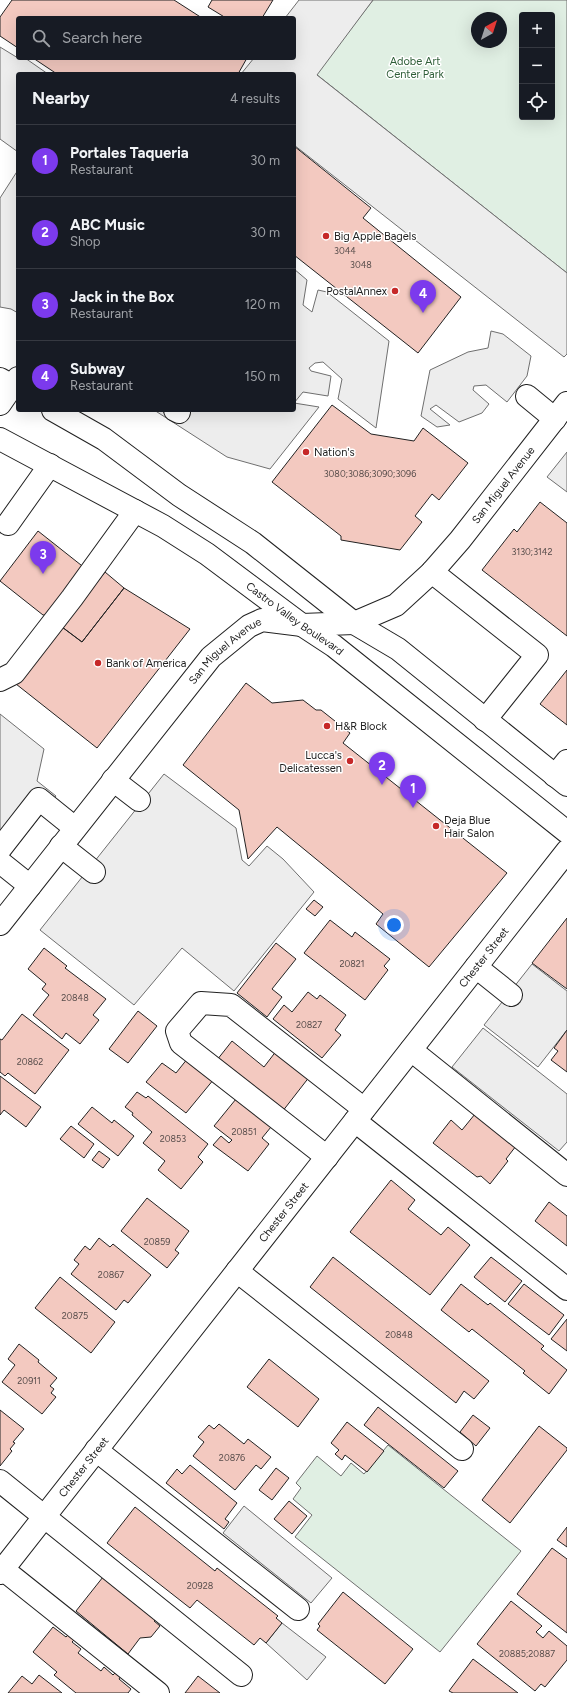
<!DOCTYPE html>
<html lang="en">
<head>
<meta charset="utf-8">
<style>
  :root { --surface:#171b24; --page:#242831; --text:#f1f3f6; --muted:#9ea1a6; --line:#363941; --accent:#7c3aed }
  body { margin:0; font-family:Figtree,sans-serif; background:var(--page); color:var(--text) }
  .controls { position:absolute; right:12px; top:12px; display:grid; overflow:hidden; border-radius:4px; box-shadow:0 4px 16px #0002 }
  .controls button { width:36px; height:36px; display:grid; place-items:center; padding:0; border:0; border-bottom:1px solid var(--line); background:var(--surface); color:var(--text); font:20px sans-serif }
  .compass { position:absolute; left:471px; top:12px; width:36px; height:36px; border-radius:50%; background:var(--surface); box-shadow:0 4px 16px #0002; rotate:39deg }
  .you { position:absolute; left:394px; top:925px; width:14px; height:14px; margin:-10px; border:3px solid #fff; border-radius:50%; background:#1a73e8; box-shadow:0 0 0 6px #1a73e833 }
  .badge { display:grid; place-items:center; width:26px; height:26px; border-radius:50%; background:var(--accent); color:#fff; font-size:13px; font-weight:700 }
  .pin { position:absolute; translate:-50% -33px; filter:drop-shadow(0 1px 2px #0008) }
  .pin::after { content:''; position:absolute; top:21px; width:14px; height:12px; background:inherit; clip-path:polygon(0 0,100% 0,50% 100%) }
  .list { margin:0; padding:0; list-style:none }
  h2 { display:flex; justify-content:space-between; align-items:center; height:52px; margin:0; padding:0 16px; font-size:17px }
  h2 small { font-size:13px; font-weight:400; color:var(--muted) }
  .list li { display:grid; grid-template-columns:26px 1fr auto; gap:12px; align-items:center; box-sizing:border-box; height:72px; padding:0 16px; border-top:1px solid var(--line) }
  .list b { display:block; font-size:15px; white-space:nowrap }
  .list p { margin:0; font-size:13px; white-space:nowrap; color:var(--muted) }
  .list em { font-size:13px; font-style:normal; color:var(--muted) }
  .icon { flex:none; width:22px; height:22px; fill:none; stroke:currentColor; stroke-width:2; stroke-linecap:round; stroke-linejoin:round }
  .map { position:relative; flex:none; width:567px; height:1693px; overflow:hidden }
  .search { position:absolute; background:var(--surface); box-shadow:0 4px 16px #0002; left:16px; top:16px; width:280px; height:44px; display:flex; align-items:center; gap:10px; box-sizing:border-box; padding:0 14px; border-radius:4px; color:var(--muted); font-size:15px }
  .panel { position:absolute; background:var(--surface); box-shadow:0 4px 16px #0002; left:16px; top:72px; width:280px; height:340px; border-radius:4px }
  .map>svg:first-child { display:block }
  .green { fill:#e0efe3; stroke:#6f6f6f; fill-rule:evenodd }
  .parking { fill:#ededed; stroke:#6f6f6f }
  .building { fill:#f3c9c0; stroke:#222 }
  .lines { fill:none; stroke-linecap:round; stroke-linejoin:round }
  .minor-casing { stroke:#222; stroke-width:24 }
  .major-casing { stroke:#222; stroke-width:24 }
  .minor { stroke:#fff; stroke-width:22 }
  .major { stroke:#fff; stroke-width:22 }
  .poi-dot { fill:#c62828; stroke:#fff; stroke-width:1.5 }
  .labels { text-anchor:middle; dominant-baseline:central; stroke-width:3; stroke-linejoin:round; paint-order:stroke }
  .number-label { font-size:9px; fill:#564c4a }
  .park-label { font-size:11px; fill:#2f5e38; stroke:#fff }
  .poi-label { font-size:11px; fill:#222; stroke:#fff; text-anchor:start }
  .street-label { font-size:11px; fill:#222; stroke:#fff }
</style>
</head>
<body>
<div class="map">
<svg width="567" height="1693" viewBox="0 0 567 1693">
  <rect width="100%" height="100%" fill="#fff"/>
  <!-- green -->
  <path class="green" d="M373,0H567V273L316,74ZM522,15H552V117H522ZM477,18H501V42H477Z
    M388,1445L521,1551L440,1652L295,1537L312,1515L293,1499L301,1488L296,1483L317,1456L341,1476L351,1463L364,1474Z"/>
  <!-- parking -->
  <path class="parking" d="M299,0H373L317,75L567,273V354L564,357L294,145V74H241L254,58H294V18H285Z
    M0,47L18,58H25L48,74H18V152L0,139Z
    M18,170V313L11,309L0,307V198Z
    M294,269L307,280L303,305L312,312L318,290L327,292L389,341L376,428L338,399L342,379L323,362L315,363L309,368L311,371L331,376L328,396L303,392L294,403L319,407L270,469L227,457L154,410H294Z
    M491,331L503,334L531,356L527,376L507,402L486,385L474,386L473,390L489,404L482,413L459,422L436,405L430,409L450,425L437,427L421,416L430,370L468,352L488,348Z
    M567,452V492L547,477Z
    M0,714L44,749L37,781L56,796L0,867Z
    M164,774L236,828L242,860L249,866L267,846L283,859L314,892L234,991L182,948L134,1005L40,930Z
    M532,964L567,991V1030L538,1067L484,1025Z
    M483,1028L567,1094V1142L559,1151L452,1067Z
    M244,1506L332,1578L311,1603L223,1533Z
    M282,1623L326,1657L307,1680L266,1643Z"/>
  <!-- building -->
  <path class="building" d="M12,0H174L202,18H18V48L0,36V17Z
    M212,0H273L262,18H226L208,7Z
    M33,58H247L238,74H57Z
    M294,146L371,208L363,218L461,297L418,353L294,255Z
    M332,405L371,434L414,441L423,428L468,463L439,500L432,494L415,516L422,522L400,550L341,540V536L272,482Z
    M540,502L567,523V636L482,570L514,529L517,532Z
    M38,531L86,569L50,615H43L0,581Z
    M105,572L124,588L82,642L62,627Z
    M124,588L190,629L97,748L16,684L62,627L82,642Z
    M567,670V725L540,704Z
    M246,683L272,703L303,700L316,710H321L350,733L343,743L507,873L429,967L376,924L383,914L277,827L248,859L239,810L183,765Z
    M314,900L323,907L315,916L306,909Z
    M567,918V989L532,963Z
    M330,920L352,937L355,932L390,959L384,966L388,970L365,1000L304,953Z
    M276,943L296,959L272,989L282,997L267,1017L237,993Z
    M44,948L67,966L65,968L106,999L93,1015L99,1020L80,1044L66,1033L62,1039L33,1015L49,995L42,989L46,984L28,969Z
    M308,992L317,999L320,995L346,1015L335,1030L341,1035L322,1058L273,1019L284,1005L292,1012Z
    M138,1011L157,1026L128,1063L109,1049Z
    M22,1014L69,1050L35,1094L8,1073L5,1076L0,1072V1039L2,1040Z
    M567,1030V1072L551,1060L558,1051L554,1048Z
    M232,1041L264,1067L277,1050L310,1076L282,1112L217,1060Z
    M188,1058L214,1079L186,1113L146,1082L162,1063L176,1073Z
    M0,1076L41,1107L26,1127L4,1110L0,1115Z
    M137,1092L146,1098L148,1096L208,1144L198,1157L203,1162L181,1189L158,1170L165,1161L143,1143L152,1132L132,1115L133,1113L125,1107Z
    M236,1099L271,1127L262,1138L269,1144L248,1171L213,1145L221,1136L229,1143L232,1140L214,1126Z
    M92,1107L112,1123L114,1120L134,1136L118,1156L78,1124Z
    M475,1114L516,1146L506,1159L508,1161L490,1184L481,1176L477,1177L433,1143L451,1120L462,1130Z
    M71,1126L94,1144L84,1158L60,1139Z
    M99,1151L110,1159L103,1168L92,1160Z
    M391,1180L415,1200L408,1209L441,1235L448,1227L470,1245L430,1295L350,1232Z
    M147,1198L189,1231L175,1250L179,1253L167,1268L121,1231Z
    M549,1202L567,1216V1246L535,1221Z
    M99,1238L110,1247L113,1244L151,1275L128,1303L124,1300L116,1310L71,1274L79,1264L74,1260L85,1246L90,1250Z
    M333,1257L489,1381L474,1399L464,1391L456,1403L310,1287Z
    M491,1257L522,1281L505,1302L474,1277Z
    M60,1277L115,1322L91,1353L35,1308Z
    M461,1284L488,1305L490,1303L544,1346L541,1349L567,1370L549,1394L523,1373L525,1371L472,1329L469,1332L441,1310Z
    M524,1284L564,1315L549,1335L508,1304Z
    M567,1319V1351L551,1339Z
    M19,1344L39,1360L38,1362L57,1378L50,1386L54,1389L51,1393L56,1397L42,1414L2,1382L15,1365L8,1359Z
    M269,1359L319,1399L298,1427L247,1387Z
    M378,1407L458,1471L444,1488L364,1425Z
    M0,1410L24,1429L13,1442L15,1443L10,1449L12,1451L0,1466Z
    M473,1415L490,1428L476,1446L460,1432Z
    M347,1422L384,1451L367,1472L345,1455L342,1460L335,1454L339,1450L331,1443Z
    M219,1424L244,1444L248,1439L271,1457L261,1469L256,1465L235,1490L193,1456L204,1442L198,1437L209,1425L214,1429Z
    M539,1426L567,1448V1450L510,1523L482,1500Z
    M190,1465L237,1503L225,1519L229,1522L224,1529L166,1483L177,1469L182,1474Z
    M276,1468L289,1478L272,1500L259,1490Z
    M289,1501L307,1516L292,1534L274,1519Z
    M135,1507L215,1571L217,1568L278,1616L276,1618L282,1623L266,1643L260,1638L254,1645L197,1600L190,1608L107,1543Z
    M567,1527V1547L557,1540Z
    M552,1548L567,1559V1633L517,1594Z
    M103,1577L156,1619L154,1621L160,1626L151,1637L140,1638L128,1654L76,1611Z
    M343,1592L413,1649L385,1684L317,1630L320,1626L318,1624Z
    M511,1601L542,1626L536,1632L543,1638L549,1631L567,1646V1660L545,1687L541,1684L535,1691L477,1644Z
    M53,1627L66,1637L69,1634L75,1639L72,1642L81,1649L78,1653L101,1671L104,1667L113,1675L116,1672L121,1676L119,1679L131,1689L128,1693H76L54,1675L57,1672L33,1652Z
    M473,1659L518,1693H453L449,1691Z
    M39,1675L62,1693H8L22,1676L32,1684Z
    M198,1676L220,1693H185Z"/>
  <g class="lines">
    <!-- minor casing -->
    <g class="minor-casing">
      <g id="minor">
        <path d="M527,396L555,419"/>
        <path d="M0,404L18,378"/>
        <path d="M175,410L179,412"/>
        <path d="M8,524L50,465"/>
        <path d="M432,572L537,655L485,720"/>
        <path d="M0,680L14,673L72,598L135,511"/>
        <path d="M555,776L567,761"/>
        <path d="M113,780L139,800"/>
        <path d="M61,846L94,872"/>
        <path d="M0,849L39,799L75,828"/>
        <path d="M0,862L30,886"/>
        <path id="s1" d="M0,924L211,657L249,626L262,620L302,625L354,623L396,605L432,572L460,540L567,403"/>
        <path d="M476,967L511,995"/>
        <path d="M411,1050L567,1175"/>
        <path d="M355,1121L567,1289"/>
        <path d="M327,1157L181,1043L177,1031L201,1003L231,1005L364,1109"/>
        <path d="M237,1271L462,1449"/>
        <path d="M96,1450L298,1609"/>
        <path d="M0,1481L241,1675"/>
        <path d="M0,1567L158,1693"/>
        <path id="s2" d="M0,1573L567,851"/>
      </g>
    </g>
    <!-- major casing -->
    <g class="major-casing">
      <g id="major">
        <path d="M0,379L18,389"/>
        <path d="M53,410L104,439L179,495L253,543L354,623L398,649L567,785"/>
        <path id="s3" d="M0,439L163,526L207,554L302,625L334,646L567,832"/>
      </g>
    </g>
    <!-- minor -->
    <use href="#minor" class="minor"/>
    <!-- major -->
    <use href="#major" class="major"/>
  </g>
  <!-- markers -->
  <g class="poi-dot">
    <circle cx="326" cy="236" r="4"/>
    <circle cx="395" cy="291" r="4"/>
    <circle cx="306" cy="452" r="4"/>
    <circle cx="98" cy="663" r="4"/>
    <circle cx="327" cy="726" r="4"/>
    <circle cx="350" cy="761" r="4"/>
    <circle cx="436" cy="826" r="4"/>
  </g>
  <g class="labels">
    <!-- number labels -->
    <g class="number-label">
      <text x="345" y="250">3044</text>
      <text x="361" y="264">3048</text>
      <text x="370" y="473">3080;3086;3090;3096</text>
      <text x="532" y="551">3130;3142</text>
      <text x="352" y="963">20821</text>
      <text x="75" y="997">20848</text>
      <text x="309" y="1024">20827</text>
      <text x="30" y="1061">20862</text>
      <text x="244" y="1131">20851</text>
      <text x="173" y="1138">20853</text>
      <text x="157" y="1241">20859</text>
      <text x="111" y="1274">20867</text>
      <text x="75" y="1315">20875</text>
      <text x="399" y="1334">20848</text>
      <text x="29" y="1380">20911</text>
      <text x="232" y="1457">20876</text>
      <text x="200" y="1585">20928</text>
      <text x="527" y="1653">20885;20887</text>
    </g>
    <!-- park labels -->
    <g class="park-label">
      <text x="415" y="61">Adobe Art<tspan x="415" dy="13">Center Park</tspan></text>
    </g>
    <!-- poi labels -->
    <g class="poi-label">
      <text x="334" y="236">Big Apple Bagels</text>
      <text x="387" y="291" text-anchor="end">PostalAnnex</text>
      <text x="314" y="452">Nation's</text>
      <text x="106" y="663">Bank of America</text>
      <text x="335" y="726">H&amp;R Block</text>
      <text x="342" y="755" text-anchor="end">Lucca's<tspan x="342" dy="13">Delicatessen</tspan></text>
      <text x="444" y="820">Deja Blue<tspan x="444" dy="13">Hair Salon</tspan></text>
    </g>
    <!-- street labels -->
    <g class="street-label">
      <text stroke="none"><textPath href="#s1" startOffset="703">San Miguel Avenue</textPath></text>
      <text stroke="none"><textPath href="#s3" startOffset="346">Castro Valley Boulevard</textPath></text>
      <text stroke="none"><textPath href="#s1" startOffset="355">San Miguel Avenue</textPath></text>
      <text stroke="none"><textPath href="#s2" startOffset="783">Chester Street</textPath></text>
      <text stroke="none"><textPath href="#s2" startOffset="459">Chester Street</textPath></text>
      <text stroke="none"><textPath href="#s2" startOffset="135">Chester Street</textPath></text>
    </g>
  </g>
</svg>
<div class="controls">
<button>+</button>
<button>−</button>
<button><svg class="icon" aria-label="locate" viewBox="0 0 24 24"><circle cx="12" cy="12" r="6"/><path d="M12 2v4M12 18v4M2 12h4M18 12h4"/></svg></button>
</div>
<svg class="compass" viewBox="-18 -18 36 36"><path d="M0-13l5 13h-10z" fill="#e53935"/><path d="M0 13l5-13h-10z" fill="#9ea1a6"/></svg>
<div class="you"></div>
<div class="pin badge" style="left:413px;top:808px">1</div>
<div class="pin badge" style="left:382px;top:785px">2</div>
<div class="pin badge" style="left:43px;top:574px">3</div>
<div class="pin badge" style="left:423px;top:313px">4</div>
<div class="search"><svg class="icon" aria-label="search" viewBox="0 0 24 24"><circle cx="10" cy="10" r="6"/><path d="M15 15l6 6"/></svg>Search here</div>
<section class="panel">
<h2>Nearby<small>4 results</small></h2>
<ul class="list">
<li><span class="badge">1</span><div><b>Portales Taqueria</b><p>Restaurant</p></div><em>30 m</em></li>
<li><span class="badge">2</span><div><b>ABC Music</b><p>Shop</p></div><em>30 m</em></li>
<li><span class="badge">3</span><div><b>Jack in the Box</b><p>Restaurant</p></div><em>120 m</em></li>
<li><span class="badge">4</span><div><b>Subway</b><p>Restaurant</p></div><em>150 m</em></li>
</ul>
</section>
</div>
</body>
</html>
